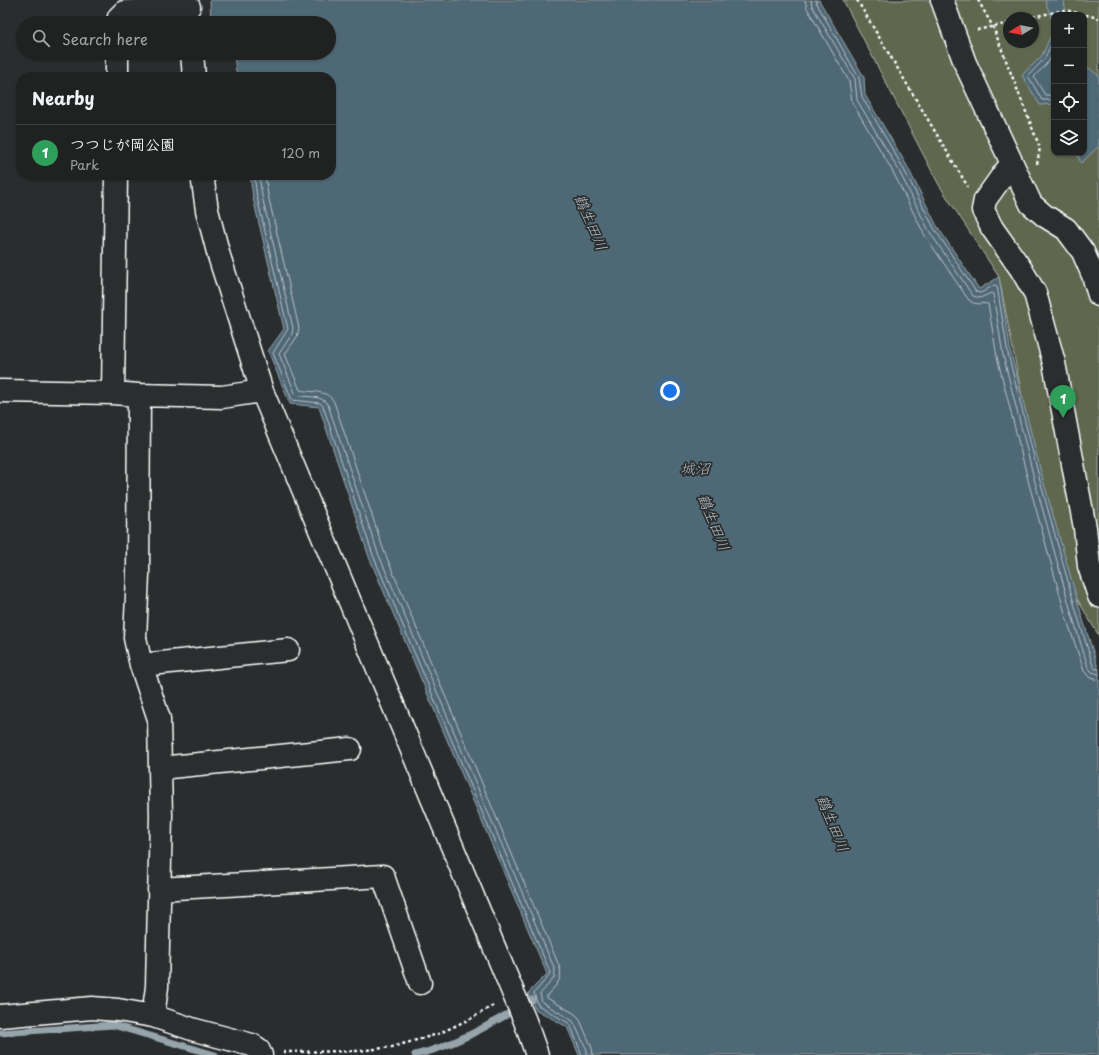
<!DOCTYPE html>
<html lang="en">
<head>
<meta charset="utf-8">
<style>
  :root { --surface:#202222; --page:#2d2f2f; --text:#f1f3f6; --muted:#a2a4a5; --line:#3d3f40; --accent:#8bbbb9 }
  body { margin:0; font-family:"Playpen Sans","Klee One",sans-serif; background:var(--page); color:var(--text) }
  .controls { position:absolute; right:12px; top:12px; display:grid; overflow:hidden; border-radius:8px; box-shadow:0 1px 3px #0004 }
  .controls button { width:36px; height:36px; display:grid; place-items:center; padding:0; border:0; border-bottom:1px solid var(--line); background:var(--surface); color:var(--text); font:20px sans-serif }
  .compass { position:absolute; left:1003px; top:12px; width:36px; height:36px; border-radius:50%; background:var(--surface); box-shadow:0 1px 3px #0004; rotate:260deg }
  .you { position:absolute; left:670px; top:391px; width:14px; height:14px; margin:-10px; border:3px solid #fff; border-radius:50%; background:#1a73e8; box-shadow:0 0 0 6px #1a73e833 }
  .badge { display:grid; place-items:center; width:26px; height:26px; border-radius:50%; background:var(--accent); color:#fff; font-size:13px; font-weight:700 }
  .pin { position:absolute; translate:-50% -33px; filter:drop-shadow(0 1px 2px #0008) }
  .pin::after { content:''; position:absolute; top:21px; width:14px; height:12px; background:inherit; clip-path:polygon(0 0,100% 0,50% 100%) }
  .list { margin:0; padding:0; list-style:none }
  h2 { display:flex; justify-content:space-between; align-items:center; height:52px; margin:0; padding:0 16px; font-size:17px }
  h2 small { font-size:13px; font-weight:400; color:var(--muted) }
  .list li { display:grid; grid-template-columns:26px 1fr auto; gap:12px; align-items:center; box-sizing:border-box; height:56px; padding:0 16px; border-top:1px solid var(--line) }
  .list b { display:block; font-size:15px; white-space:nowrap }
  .list p { margin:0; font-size:13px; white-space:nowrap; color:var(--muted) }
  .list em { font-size:13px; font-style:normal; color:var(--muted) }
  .icon { flex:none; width:22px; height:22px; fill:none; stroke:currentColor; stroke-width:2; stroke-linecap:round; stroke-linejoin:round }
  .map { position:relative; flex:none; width:1099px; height:1055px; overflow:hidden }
  .search { position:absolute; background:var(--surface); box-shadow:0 1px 3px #0004; left:16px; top:16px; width:320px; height:44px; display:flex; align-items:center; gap:10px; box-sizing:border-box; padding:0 14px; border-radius:22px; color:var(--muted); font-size:15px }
  .panel { position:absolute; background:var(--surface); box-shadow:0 1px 3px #0004; left:16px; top:72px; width:320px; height:108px; border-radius:16px }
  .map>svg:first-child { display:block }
  .green { fill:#5e684f; stroke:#aeb4a7; fill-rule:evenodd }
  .water { fill:#506775; stroke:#96a4ac }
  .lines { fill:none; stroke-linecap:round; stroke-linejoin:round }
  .shore { stroke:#b9c2c8; stroke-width:1 }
  .stream { stroke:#96a4ac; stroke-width:7 }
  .minor-casing { stroke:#fff; stroke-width:25 }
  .path { stroke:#fff; stroke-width:2.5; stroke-dasharray:3 3; stroke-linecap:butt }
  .minor { stroke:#2a2d2e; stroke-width:22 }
  .labels { text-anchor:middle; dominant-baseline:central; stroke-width:3.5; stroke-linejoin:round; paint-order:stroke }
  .water-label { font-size:15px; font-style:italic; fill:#b0bbc1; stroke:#2a2d2e }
</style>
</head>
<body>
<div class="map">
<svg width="1099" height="1055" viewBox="0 0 1099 1055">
  <rect width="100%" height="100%" fill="#2a2d2e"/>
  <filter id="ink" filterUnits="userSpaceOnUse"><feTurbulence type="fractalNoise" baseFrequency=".025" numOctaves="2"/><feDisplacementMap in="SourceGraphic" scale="8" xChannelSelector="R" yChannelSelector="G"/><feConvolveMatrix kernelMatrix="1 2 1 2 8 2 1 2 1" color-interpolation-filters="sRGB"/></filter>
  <g filter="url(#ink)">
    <!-- green -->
    <path class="green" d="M843,0H1099V636L1053,558L999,277L939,185ZM1054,15H1084V153H1054ZM1009,18H1033V42H1009Z"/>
    <!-- water -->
    <path class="water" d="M210,0H819L864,77L865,95L906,164L937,226L979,289L999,277L1011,353L1043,480L1081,613L1099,671V1055H579L567,1027L535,1009L528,993L547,974L369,557L319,407L290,404L268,351L284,329L253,198L250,175H331V77H237L234,56L229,53H329V23H211Z
      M1045,0H1064L1066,15H1054V26Z
      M1054,28V104L1040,105L1022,75L1042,56Z
      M1084,64L1099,76V146L1081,163L1077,153H1084Z"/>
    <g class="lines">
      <!-- shore -->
      <path class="shore" d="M805,0L807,8L849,81L852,102L893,172L924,234L968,299C976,307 981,302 988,304L997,357L1029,484L1066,617L1084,671L1090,678L1099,680
        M811,0L812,6L855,79L857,100L898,169L929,231L973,296L980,298L991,293L993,294L1003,355L1035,482L1072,615L1088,667L1092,672L1099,674
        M816,0L817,4L859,78L862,97L902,166L934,228L976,292L981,293L994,285L997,286L1008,354L1040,481L1077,614L1093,666L1095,669H1099
        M1054,38L1045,58L1028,76L1042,100H1054
        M1054,51L1049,61L1034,77L1045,95H1054
        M254,175L257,197L288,329L273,353L292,400L320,403L323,406L373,555L550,972L549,976L534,993L538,1005L570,1024L582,1055
        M259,175L262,196L293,328L292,334L279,354L296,395C306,398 322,394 328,405L378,553L555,970L554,978L540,994L542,1002L573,1021L587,1050V1055
        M265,175L268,195L299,328L297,337L285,354L300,390C312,393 327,389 334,402L384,551L560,968C563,980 555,987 547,995V998L575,1014L579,1018L592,1048L593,1055"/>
      <!-- stream -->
      <path class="stream" d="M0,1033L113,1025L215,1055
        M415,1055C458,1045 494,1022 532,1000"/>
      <!-- minor casing -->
      <g class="minor-casing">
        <path id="minor" d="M942,0L965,63L1031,204L1045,216L1066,229L1083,252L1093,275L1099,295
          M119,23V17L124,12L189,7
          M192,53L194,77
          M117,77V53
          M1012,164L1005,172L985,200L983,210L992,228L1021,269L1035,293L1054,363L1085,528L1089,566L1099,596
          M202,175L207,210L219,256L262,391L525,1021L537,1055
          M0,391L113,393L139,395L222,397L262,391
          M113,393L116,175
          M139,395L138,575L135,638L141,665L159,719L161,816L157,987L153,1016
          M141,665L288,650
          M160,768L350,749
          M159,889L383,876L420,983
          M0,1016L92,1008L118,1010L153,1016L195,1030L252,1045L258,1049L261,1055"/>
      </g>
      <!-- path -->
      <path class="path" d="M857,0L968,187
        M978,0L993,27L1040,148L1037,164
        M1027,18L1065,10L1099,18
        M977,30L1009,23
        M283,1052L358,1051L392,1047L438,1034L472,1018L494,1005"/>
      <!-- minor -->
      <use href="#minor" class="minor"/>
    </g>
  </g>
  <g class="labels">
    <!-- water labels -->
    <g class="water-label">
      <text transform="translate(592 222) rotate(67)">鶴生田川</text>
      <text x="695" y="467">城沼</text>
      <text transform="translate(715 522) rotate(68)">鶴生田川</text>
      <text transform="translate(834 823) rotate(68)">鶴生田川</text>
    </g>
  </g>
</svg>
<div class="controls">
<button>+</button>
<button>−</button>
<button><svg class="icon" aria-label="locate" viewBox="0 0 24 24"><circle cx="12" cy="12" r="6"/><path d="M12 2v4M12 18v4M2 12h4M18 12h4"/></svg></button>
<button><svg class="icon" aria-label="layers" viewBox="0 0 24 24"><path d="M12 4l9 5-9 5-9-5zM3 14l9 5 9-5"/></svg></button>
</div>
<svg class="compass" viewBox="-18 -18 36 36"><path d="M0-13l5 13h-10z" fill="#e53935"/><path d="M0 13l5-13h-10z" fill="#a2a4a5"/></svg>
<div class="you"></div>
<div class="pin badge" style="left:1063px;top:418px;background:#2e9e5b">1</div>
<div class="search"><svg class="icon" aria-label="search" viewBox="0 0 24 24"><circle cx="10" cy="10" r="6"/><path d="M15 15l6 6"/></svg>Search here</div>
<section class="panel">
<h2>Nearby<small></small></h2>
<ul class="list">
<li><span class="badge" style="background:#2e9e5b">1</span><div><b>つつじが岡公園</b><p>Park</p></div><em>120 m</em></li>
</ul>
</section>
</div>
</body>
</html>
